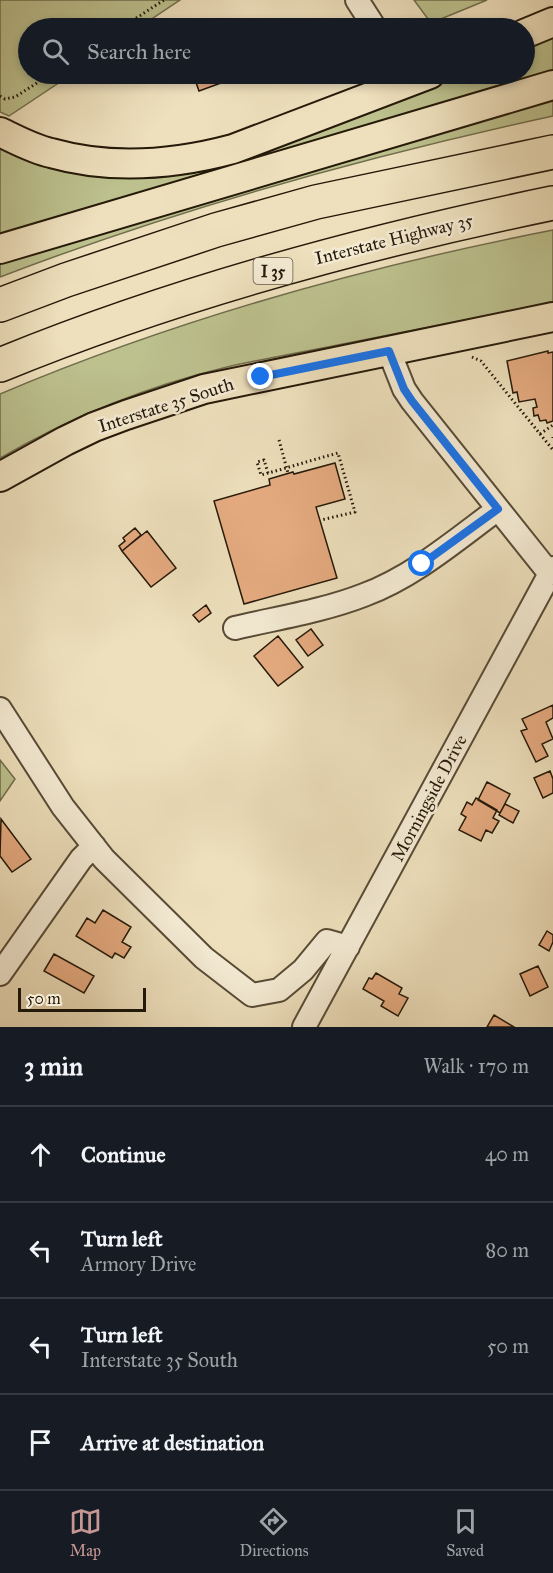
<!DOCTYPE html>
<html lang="en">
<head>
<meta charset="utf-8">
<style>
  :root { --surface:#171b24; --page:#20242c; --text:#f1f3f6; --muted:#9ea1a6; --line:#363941; --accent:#c59692 }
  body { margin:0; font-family:"IM FELL Great Primer",serif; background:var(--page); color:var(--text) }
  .scale { position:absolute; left:18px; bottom:15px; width:128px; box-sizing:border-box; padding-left:6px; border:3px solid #251909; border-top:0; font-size:16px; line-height:21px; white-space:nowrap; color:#251909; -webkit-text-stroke:4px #f4ebd4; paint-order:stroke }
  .stop { position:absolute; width:18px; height:18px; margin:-14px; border:4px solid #1a73e8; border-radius:50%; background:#fff }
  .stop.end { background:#1a73e8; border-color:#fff; box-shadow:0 2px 6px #0008 }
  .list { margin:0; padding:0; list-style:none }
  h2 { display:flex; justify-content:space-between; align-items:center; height:78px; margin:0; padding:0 24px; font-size:26px }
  h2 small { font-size:20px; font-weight:400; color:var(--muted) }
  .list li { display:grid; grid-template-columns:39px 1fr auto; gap:18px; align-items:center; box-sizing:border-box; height:96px; padding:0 24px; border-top:2px solid var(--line) }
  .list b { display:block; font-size:22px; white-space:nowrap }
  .list p { margin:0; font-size:20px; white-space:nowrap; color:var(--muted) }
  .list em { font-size:20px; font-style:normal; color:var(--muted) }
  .icon { flex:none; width:33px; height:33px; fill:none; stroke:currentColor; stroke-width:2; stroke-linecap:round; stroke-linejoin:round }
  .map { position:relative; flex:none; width:553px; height:1027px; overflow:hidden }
  .search { position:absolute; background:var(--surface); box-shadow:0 3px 9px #0003; left:18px; right:18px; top:18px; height:66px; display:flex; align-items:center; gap:15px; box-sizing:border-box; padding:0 21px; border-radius:33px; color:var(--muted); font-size:22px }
  .sheet { height:462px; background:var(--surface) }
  nav { display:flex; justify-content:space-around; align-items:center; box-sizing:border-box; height:84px; border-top:2px solid var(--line); background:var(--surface); font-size:16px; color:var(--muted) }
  nav a { display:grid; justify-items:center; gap:3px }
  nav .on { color:var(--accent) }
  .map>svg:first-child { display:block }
  .green { fill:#bcc18e; stroke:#706d4c; stroke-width:1.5 }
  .building { fill:#e6ab81; stroke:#251909; stroke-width:1.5 }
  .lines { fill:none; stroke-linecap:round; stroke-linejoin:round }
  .minor-casing { stroke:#574b36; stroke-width:26 }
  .major-casing { stroke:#251909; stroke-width:32 }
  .highway-casing { stroke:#251909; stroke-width:36 }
  .path { stroke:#251909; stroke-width:3; stroke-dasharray:1.5 3; stroke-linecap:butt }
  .minor { stroke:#f4ebd4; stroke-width:22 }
  .major { stroke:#eee0bd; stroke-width:28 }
  .highway { stroke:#eee0bd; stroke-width:33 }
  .route { stroke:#1a73e8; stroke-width:8 }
  .labels { text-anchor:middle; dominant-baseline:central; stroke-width:5; stroke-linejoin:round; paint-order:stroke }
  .shield { fill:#f4ebd4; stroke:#635846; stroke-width:1.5 }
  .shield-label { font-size:16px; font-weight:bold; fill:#251909 }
  .street-label { font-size:18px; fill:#251909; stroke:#f4ebd4 }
</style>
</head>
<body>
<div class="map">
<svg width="553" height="1027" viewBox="0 0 553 1027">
  <rect width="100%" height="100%" fill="#eee0bd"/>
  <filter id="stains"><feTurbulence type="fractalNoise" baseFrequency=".00333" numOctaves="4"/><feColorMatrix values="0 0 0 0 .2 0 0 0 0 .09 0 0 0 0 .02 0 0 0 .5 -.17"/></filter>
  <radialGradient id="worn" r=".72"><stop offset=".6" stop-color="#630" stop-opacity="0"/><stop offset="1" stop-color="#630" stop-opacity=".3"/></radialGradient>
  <!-- green -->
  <path class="green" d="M0,0H180L138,28H28V74H72L9,116L0,112Z
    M414,0H487L431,23Z
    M553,33V71L0,237V145L151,176L187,174L215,169L280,147L455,74H524L525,45Z
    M553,94V116C365,157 180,208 0,277V259Z
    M553,230V302C485,316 416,330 348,343C308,351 267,358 227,367C148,386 71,417 0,458V394C177,319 364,267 553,230Z
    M0,760L15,779L0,801Z"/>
  <!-- building -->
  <path class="building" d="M193,74H242L243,75L199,91Z
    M548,351V353L553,352V421L547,423L546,420L540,421L538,415L534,416L533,408L537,407L535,399L519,402L517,392L513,393L507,361Z
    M335,463L345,499L316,507L337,578L244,604L214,501L270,485L269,479L293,472L294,474Z
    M135,528L141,535L122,551L119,546L125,541L123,538Z
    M147,531L176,568L151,587L122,551Z
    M206,605L211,613L199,622L193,615Z
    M311,629L323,645L308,656L296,640Z
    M278,636L303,667L278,686L254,656Z
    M553,705V718L546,722L553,739L542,744L548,756L536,762L521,731L527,729L522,719Z
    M550,771L553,779V793L543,798L534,778Z
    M487,782L510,794L500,813L478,800Z
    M476,798L497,810L493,818L499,821L492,833L486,830L481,841L459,830L466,817L461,814L467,802L472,805Z
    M505,804L519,811L513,823L499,815Z
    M1,819L31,859L12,872L0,856Z
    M103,910L131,927L122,942L131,947L124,958L115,953L112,958L76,936L87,918L95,923Z
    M547,931L553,935V942L549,951L539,945Z
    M54,954L94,976L84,993L44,971Z
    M538,966L548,987L530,996L520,974Z
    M376,973L402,988L399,994L408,998L398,1016L381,1006L384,1001L363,989L369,978L372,979Z
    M494,1015L514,1027H487Z"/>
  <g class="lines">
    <!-- minor casing -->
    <g class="minor-casing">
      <path id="minor" d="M357,0L375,28
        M389,351L404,389L412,401L550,574
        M235,628C277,618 323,611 364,595C413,577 456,540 498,509
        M0,709L63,807L104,859L204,958L252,995L279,990L303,970L327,941L348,947
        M0,974L81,859L94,846
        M304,1027L553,568"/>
    </g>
    <!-- major casing -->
    <g class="major-casing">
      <path id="major" d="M524,34L553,22
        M0,132C17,140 33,149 51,153C111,170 173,165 233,149L430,74
        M0,249L553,85
        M0,477L65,441L94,427L126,415L204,389L553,317"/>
    </g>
    <!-- highway casing -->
    <g class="highway-casing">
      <path id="highway" d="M0,305L66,280L216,230L316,202L553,152
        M0,365C178,292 364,242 553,203"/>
    </g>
    <!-- path -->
    <path class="path" d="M121,28L164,0
      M0,96L5,99L15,97L51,74
      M472,357L481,361L553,450
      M540,434L553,425
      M553,437V438
      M279,440L288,473
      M268,473L264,460L257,462L261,475C287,468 312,460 338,453L355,512L321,520"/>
    <!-- minor -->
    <use href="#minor" class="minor"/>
    <!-- major -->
    <use href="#major" class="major"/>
    <!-- highway -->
    <use href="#highway" class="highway"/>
  </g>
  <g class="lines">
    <!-- route -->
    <path class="route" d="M261,377L389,351L404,389L412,401L498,509L422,564"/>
  </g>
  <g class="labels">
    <!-- shield labels -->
    <rect class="shield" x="253.5" y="258" width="39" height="26" rx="4.5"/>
    <g class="shield-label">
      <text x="273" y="271">I 35</text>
    </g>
    <!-- street labels -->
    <g class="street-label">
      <text transform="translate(394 239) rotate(-14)">Interstate Highway 35</text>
      <text transform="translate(166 405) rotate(-18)">Interstate 35 South</text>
      <text transform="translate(429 798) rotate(-62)">Morningside Drive</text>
    </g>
  </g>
  <rect width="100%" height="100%" filter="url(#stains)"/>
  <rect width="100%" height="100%" fill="url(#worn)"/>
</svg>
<div class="scale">50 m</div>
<div class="stop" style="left:422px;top:564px"></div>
<div class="stop end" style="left:261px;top:377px"></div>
<div class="search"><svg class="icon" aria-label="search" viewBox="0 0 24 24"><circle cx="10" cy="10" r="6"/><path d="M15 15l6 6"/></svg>Search here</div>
</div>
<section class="sheet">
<h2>3 min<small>Walk · 170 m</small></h2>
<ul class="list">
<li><svg class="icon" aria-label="ahead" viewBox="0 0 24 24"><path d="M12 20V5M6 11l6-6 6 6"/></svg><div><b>Continue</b></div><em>40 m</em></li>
<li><svg class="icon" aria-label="left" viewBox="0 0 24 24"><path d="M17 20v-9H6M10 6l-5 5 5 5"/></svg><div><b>Turn left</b><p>Armory Drive</p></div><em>80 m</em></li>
<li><svg class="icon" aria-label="left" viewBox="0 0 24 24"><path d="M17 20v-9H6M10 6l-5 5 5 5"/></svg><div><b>Turn left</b><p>Interstate 35 South</p></div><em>50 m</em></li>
<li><svg class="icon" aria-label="arrive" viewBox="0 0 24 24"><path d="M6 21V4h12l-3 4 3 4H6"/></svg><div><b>Arrive at destination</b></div></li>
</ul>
</section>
<nav>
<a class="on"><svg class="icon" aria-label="map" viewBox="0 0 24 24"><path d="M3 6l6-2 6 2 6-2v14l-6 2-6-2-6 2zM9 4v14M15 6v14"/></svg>Map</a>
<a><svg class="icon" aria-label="directions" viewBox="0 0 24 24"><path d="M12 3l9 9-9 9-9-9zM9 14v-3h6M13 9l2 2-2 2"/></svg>Directions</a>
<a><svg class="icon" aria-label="saved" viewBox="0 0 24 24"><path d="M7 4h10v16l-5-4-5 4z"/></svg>Saved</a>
</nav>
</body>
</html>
